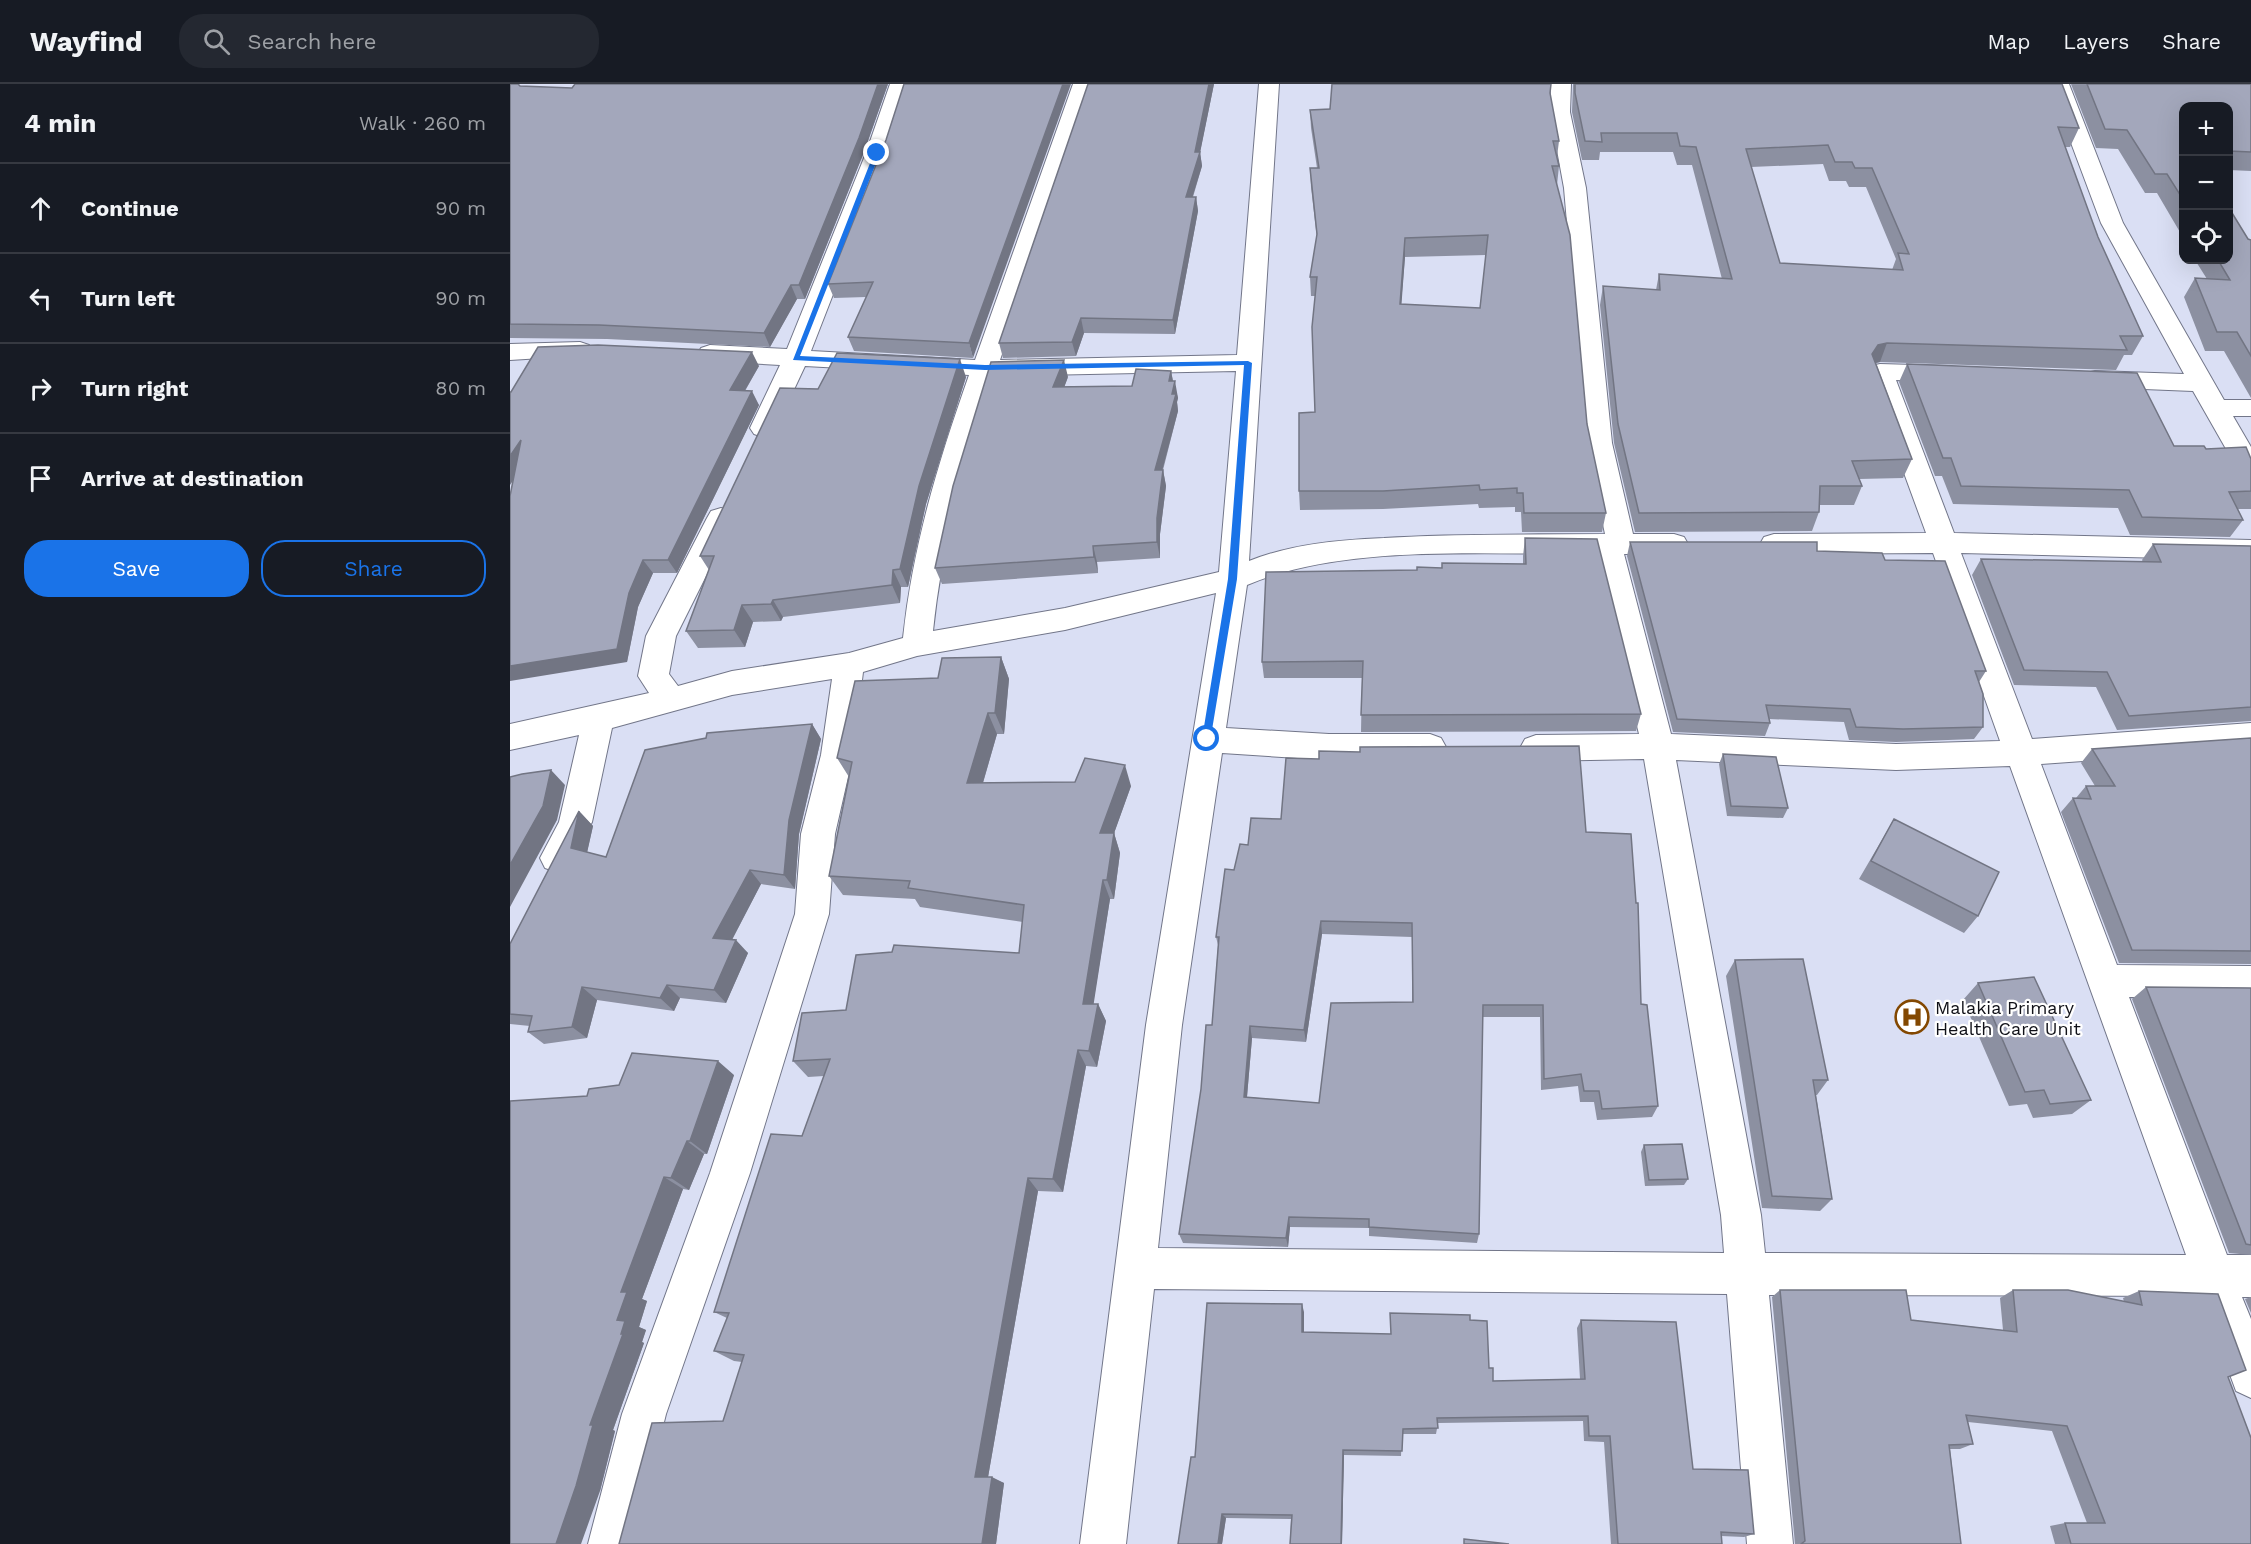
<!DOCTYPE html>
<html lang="en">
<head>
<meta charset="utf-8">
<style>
  :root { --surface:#171b24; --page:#242831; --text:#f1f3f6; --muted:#9ea1a6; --line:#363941; --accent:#1a73e8 }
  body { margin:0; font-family:"Work Sans",sans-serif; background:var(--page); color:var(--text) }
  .controls { position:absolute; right:18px; top:18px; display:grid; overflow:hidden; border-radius:12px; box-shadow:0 6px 24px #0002 }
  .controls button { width:54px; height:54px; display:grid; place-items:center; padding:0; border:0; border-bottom:2px solid var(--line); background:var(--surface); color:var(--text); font:30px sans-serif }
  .stop { position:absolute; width:18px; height:18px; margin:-14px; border:4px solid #1a73e8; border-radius:50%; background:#fff }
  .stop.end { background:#1a73e8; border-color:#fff; box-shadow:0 2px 6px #0008 }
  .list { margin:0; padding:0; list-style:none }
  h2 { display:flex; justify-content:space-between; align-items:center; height:78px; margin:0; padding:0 24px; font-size:26px }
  h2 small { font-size:20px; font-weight:400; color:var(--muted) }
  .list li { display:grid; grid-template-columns:39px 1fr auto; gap:18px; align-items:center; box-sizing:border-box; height:90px; padding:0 24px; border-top:2px solid var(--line) }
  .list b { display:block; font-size:22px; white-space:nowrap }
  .list em { font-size:20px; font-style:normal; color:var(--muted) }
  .actions { display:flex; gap:12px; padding:18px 24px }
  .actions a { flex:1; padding:14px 0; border:2px solid var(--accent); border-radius:24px; text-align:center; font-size:21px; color:var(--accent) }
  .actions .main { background:var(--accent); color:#fff }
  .icon { flex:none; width:33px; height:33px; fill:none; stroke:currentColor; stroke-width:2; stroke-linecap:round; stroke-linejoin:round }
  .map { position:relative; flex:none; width:1741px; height:1460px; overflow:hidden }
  header { display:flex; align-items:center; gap:36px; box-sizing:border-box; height:84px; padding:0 30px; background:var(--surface); border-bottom:2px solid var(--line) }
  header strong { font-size:28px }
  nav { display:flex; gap:33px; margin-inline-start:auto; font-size:21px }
  .search { width:420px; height:54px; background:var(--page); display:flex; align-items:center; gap:15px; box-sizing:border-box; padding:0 21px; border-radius:24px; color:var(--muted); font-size:22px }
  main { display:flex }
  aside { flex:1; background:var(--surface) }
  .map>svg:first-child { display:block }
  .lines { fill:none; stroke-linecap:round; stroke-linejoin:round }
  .minor-casing { stroke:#727689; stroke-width:2 }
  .minor { fill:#fff; fill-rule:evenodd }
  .wall { fill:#8c90a1; fill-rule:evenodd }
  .shaded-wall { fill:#727583 }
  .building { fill:#a3a7bb; stroke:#727583; stroke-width:1.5; fill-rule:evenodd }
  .route { fill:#1a73e8 }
  .labels { text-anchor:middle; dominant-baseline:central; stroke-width:4.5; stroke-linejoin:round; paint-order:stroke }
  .poi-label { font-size:18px; fill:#101118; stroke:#fff; text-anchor:start }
</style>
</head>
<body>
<header>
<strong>Wayfind</strong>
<div class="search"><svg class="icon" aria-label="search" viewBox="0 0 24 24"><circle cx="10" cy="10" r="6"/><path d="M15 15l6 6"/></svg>Search here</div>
<nav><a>Map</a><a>Layers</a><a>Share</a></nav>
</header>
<main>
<aside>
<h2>4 min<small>Walk · 260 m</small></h2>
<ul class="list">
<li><svg class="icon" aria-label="ahead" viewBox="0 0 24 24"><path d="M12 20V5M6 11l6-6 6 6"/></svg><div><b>Continue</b></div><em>90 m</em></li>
<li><svg class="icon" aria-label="left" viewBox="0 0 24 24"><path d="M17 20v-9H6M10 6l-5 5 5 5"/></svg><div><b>Turn left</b></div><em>90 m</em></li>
<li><svg class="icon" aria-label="right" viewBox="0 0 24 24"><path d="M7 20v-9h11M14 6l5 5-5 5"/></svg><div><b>Turn right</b></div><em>80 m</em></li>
<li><svg class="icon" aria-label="arrive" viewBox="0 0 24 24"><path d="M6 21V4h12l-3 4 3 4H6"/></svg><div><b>Arrive at destination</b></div></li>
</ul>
<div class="actions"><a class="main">Save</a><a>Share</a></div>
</aside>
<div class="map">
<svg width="1741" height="1460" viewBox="0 0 1741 1460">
  <rect width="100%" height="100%" fill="#dadff4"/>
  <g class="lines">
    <!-- minor casing -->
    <g class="minor-casing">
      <path id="minor" d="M380,0H400L378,69L301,267L465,276L563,0H583L490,276L727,271L749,0H769L739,477C781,460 829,456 874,454C948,449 1021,451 1095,450L1076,359L1054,104L1040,28L1041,0H1061L1060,28L1076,104L1102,359L1123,450H1164L1174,453L1178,460L1174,467L1164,470H1114L1161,650L1386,660L1490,657L1423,469L1264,470L1254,467L1250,460L1254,453L1264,450L1416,449L1357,288L1361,282L1370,280L1438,282L1447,284L1451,290L1447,296L1438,298L1386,296L1444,449L1741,456V476L1451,469L1522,655L1741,639V665L1531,680L1607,881L1741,882V914L1619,913L1717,1171H1741V1213H1732L1741,1235V1314L1726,1307L1691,1212L1259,1211L1283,1460H1237L1217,1210L644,1205L616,1460H570L636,941L706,509L555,546L407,572L353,588L343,671L325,750L319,830L240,1089L156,1330L124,1460H78L112,1330L200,1089L285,830L291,750L311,671L322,595L222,611L102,644L82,738L59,784L47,788L35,784L30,774L49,738L69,651L0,666V640L139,609L128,592L136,552L197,434L201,427L211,424L221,427L225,434L166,552L159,590L168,602L222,587L339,569L393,554C403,460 428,379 459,291L295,282L266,344L262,350L253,353L244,350L240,344L270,281L200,277L191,274L188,269L191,264L200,261L277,265L356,69ZM726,287L709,488L555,524L423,547C432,458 456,376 484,292ZM1085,470L1129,650L1026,651L1015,655L1010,664L1015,673L1026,677L1134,675L1211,1131L1214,1169L648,1164L672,941L712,669L819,676H920L931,672L936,663L931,654L920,650H819L716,644L737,501C835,459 979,471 1085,470ZM1166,676L1386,686L1500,682L1676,1171L1255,1169L1251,1131Z
        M1539,0H1559L1613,139L1714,316H1741V332H1723L1741,363V396L1732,393L1683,307L1585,303L1576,301L1572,295L1576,289L1585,287L1674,290L1591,139Z
        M70,258L79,261L82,266L79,271L0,276V260Z"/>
    </g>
    <!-- minor -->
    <use href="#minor" class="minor"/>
  </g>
  <!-- wall -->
  <path class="wall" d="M0,0L10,2L62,4L65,0H378L354,68L295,215H287L260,263L97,255L0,254Z
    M394,0L463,274L344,267L338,253L356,213L324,214L318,200L376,56Z
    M578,0H704L690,68L692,82L683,113H686L688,127L665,250L574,249L566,272L493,274L489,259Z
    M1063,0H1552L1569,44L1560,63H1555L1588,153L1633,252L1622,271H1614L1606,286L1370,278L1366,279L1402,375L1393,394L1349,395L1352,402L1344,421H1310L1309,428L1302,447L1125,448L1104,359L1090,221L1093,202L1146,206L1149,190L1212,195L1182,81H1167L1163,68H1090L1089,76H1072L1062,28ZM1313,80L1319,97H1336L1339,103H1356L1386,175L1382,186L1270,179L1241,83Z
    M1561,0H1741V87L1719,86V22H1674V155L1647,109H1635L1608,65L1586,64Z
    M1040,9L1049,57L1047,73L1049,82L1047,101L1077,340L1096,429L1092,448H1012L1011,428H1005V423L969,424L968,420L873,425L790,426L789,407L805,328V212H801L800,193L807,155L801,103L800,84H807L801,44L800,26ZM976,171L970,224L891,220L895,173Z
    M1738,155L1741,156V314L1714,267H1695L1674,213L1685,194L1697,195L1685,176H1719Z
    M1397,280L1664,362L1741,375V425H1728L1733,436L1720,453L1620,451L1608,424L1443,420L1432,392H1425L1389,298Z
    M249,282L235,307L249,321L167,489H143L128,523L117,578L3,396L0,308Z
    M661,287L663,297L668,314L667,318L668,327L653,386L656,402L650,450V474L587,478L588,489L432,500L425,484L558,293L554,303L622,302Z
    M456,293L416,420L398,503H391L390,519L273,533L271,537L243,538L235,563L188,564L176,547L199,486L190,472L308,305Z
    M1015,454L1131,630L1126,647L851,648L852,594H754L752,578L907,486L932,484L1013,480V472Z
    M1120,458L1307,467L1375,476L1476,587L1469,598L1473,643L1464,655L1386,658L1339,656L1334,638L1259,635L1260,639L1255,652L1163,648L1117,472Z
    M1643,460L1741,462V637L1607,646L1586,603L1504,601L1462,491L1471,475L1633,478L1632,476Z
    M491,573L499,595L494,650H487L473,699L621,702L604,749L610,769L604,815H600L583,920H588L596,937L587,983L576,982L553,1108L528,1107L478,1393L494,1399L486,1460H109L213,1337L232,1278L224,1277L204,1267L217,1234L204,1228L292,1052L314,992L298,993L283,977L336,926L509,869L513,838L410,823L405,815L333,811L319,792L339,693L327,674L428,594Z
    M302,640L311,655L289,750L285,805L251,800L222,856L238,869L216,919L170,914L164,927L87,916L77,954L34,960L18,948L20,942L0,940V860L69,727L83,742L77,768L96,773Z
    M1741,654V880L1609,879L1551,728L1563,714H1566L1576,702H1585L1571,679L1582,665Z
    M1213,670L1278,724L1273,734L1217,732L1209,680Z
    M1384,735L1468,832L1454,849L1349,795Z
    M1076,748L1131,920L1148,1022L1142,1033L1087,1036L1084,1018H1070L1068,1002L1031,1006L1030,933H973L969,1150L967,1159L859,1152V1144L780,1143L778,1163L673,1159L669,1150L702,941L708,861L706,853L724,786L738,761ZM812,850L902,853V918L809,1019L737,1013L742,954L796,958Z
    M1225,876L1318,996L1307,1011H1306L1322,1115L1310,1127L1252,1124L1216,892Z
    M1468,899L1581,1016L1562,1030L1523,1034L1517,1020L1499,1022L1453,916Z
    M1636,903L1741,904V1171L1719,1169L1622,915Z
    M224,991L197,1070H194L179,1106L173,1105L132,1215L137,1217L129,1243L136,1246L132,1258L134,1259L103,1346L105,1347L90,1407L77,1012L109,1001Z
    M1134,1061L1178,1095L1174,1101L1135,1102L1131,1068Z
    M1270,1206L1401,1236L1493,1246L1490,1214L1503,1206L1614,1218L1613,1214L1629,1207L1718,1293L1741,1460H1545L1540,1442L1555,1439H1577L1542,1347L1458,1338L1463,1360L1450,1365H1440L1451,1460H1285L1262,1213Z
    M1741,1213V1229L1735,1215Z
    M794,1228V1248L880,1250L960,1236L983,1297L1070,1295L1067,1244L1071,1236L1183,1385L1244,1450L1234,1453L1211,1452L1212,1460H1101L1094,1358L1074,1357L1073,1337L928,1339L926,1350H892L891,1372L834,1371L832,1460H780L781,1435L716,1434L712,1460L685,1373Z"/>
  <!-- shaded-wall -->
  <path class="shaded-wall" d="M368,0H378L354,68L295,215L289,201Z
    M553,0H561L463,274L459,259Z
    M699,0H704L690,69V68L692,82L678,127L676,113Z
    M686,113L688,127L665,250L663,236Z
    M895,154V173L890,240V220Z
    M281,201L287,215L260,263L254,249Z
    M571,234L574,249L566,272L562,258Z
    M1377,259L1370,278L1361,280L1362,270L1368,261Z
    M242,268L249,282L227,320L220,306Z
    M450,275L456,293L416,420L398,503L390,485L409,402Z
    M554,276L558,293L548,320L543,303Z
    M661,287L664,303L665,297L668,314L667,318L668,327L648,402L645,386Z
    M242,307L249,321L167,489L158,476Z
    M11,356L21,370L0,401V372Z
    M653,386L656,402L650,450V474L647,458V434Z
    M583,462L587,478L588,489L584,473Z
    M133,476L143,489L128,523L117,578L0,597V582L119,509Z
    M383,486L391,503L390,519L382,501Z
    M263,516L273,533L271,537L261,520Z
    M232,521L243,538L235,563L224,546Z
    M491,573L499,595L494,650L485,629Z
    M478,629L487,650L467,719L457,699Z
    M302,640L311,655L289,750L285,805L274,791L279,736Z
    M615,681L621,702L597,769L590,749Z
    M41,686L55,701L47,736L0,823V781Z
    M69,727L83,742L75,778L61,764Z
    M604,749L610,769L604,815L597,796Z
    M240,786L251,800L216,867L203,854Z
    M593,796L600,815L581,937L573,920Z
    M811,837L812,850L796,958L794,946Z
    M226,856L238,869L216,919L204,906Z
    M157,901L170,914L164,927L150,914Z
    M72,903L87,916L77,954L62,943Z
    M588,920L596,937L587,983L579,967Z
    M740,942L742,954L736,1024L734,1013Z
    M568,966L576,982L553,1108L543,1095Z
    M208,977L224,991L197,1070L180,1057Z
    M177,1057L194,1070L179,1106L161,1094Z
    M154,1093L173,1105L132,1215L137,1217L129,1243L136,1246L132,1258L134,1259L103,1346L105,1347L90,1407L71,1460H46L80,1341L111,1250L107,1236L111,1208Z
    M518,1094L528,1107L477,1399L465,1393Z
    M779,1133L780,1143L778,1163L776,1154Z
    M792,1220L794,1228V1256L792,1248Z
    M833,1366L834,1371L832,1460H831Z
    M482,1393L494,1399L486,1460H472Z
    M712,1430L716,1434L712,1460H708Z"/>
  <!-- building -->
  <path class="building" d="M0,0H8L10,2L62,4L65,0H368L349,54L289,201H281L254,249L89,241L0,240Z
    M394,0H553L459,259L338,253L363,198L318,200L376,56Z
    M578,0H699L685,68H690L676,113H686L663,236L571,234L562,258L489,259Z
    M822,0H1041L1040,9L1049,57H1043L1049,82H1042L1060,151L1077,340L1096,429H1014L1013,409H1007V404L970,406L969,401L873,407H789V329L805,328L802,243L807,193H800L807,150L800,84H809L800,26L820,25ZM978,151L970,224L890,220L895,154Z
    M1065,0H1552L1569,44L1548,43L1588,153L1633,252H1610L1617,266L1377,259L1368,261L1362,270L1402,375L1342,377L1352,402H1310L1309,428L1129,429L1108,340L1093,202L1150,206L1149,190L1222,195L1186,63L1170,62L1167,49H1091L1092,58L1075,57L1065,9ZM1318,61L1325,78H1342L1345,84H1362L1399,170L1388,169L1393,186L1270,179L1236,65Z
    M1577,0H1741V68L1719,67V22H1674V117L1657,90H1645L1617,46L1595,45Z
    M1719,124L1738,155L1741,156V272L1727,248H1707L1685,194L1720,196L1708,176H1719Z
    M88,261L242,268L220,306L242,307L158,476H133L119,509L107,565L0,582V412L11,356L0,372V308H1L28,263Z
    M327,269L450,275L409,402L390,485L383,486L382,501L263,516L261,520L232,521L224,546L176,547L204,472H190L270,304L308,305Z
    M554,276L543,303L622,302L626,285L661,287L659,297H665L662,310H666L645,386H653L647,434V458L583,462L584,473L425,484L443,402L481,278Z
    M1397,280L1627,289L1664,362H1694L1696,365L1736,363L1741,375V407L1719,408L1733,436L1632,433L1619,406L1451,402L1441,374H1433Z
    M1015,454L1087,455L1131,630L851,631L853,577L752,578L756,488L907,486V483L932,484V479L1016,480Z
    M1120,458H1307V467L1372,469L1375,476L1435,477L1476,587H1465L1473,610V643L1393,645L1346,643L1340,625L1256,621L1260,639L1167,635Z
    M1643,460L1741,462V623L1619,632L1597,588L1514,586L1471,475L1651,478Z
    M491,573L485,629H478L457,699L565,698L575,674L615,681L590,749H604L597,796H593L573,920H588L579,967L568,966L543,1095L518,1094L465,1393H482L472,1460H109L142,1339L213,1337L234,1271L204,1267L219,1229L204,1228L261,1050L292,1052L320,975L283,977L292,929L336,926L346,871L382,868L384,861L509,869L514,821L398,804L400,797L319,792L342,678L327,674L345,597L428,594L432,574Z
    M302,640L279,736L274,791L240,786L203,854L226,856L204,906L157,901L150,914L72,903L62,943L18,948L22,932L0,930V860L69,727L61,764L96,773L135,666L196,654L197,649Z
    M1741,654V867L1622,866L1563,714L1581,715L1576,702H1605L1582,665Z
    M1069,662L1076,748L1121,750L1126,819H1128L1131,920L1137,921L1148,1022L1092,1025L1089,1007H1074L1071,990L1034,995L1033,921H973L969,1150L859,1143V1135L779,1133L776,1154L669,1150L691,1005L696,941H702L709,853H706L715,785L724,786L730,760L738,761L741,734L771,735L776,674L809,675V667L850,668V663ZM811,837L902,839L903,918L821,919L809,1019L734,1013L740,942L794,946Z
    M1213,670L1266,673L1278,724L1221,722Z
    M41,686L33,722L0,781V693L12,690Z
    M1384,735L1489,788L1468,832L1361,777Z
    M1293,875L1318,996H1303L1322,1115L1262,1112L1225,876Z
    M1524,893L1581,1016L1540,1020L1534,1006L1515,1008L1468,899Z
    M1636,903L1741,904V1161L1736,1160Z
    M122,969L208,977L180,1057H177L161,1094L154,1093L111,1208H117L107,1236L115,1237L111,1250H113L80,1341H83L66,1402L46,1460H0V1017L77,1012L79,1005L109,1001Z
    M1172,1060L1178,1095L1139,1096L1134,1061Z
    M1270,1206H1396L1401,1236L1507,1248L1503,1206H1558L1632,1221L1629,1207L1708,1210L1736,1286L1718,1293L1741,1354V1460H1561L1555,1439H1595L1557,1342L1456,1331L1463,1360L1439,1361L1451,1460H1291L1295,1457Z
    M697,1219L792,1220V1248L881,1250L880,1229L960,1231V1236L977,1237L979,1284H983V1297L1075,1295L1071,1236L1166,1238L1183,1385L1238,1386L1244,1450L1211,1448L1212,1460H1108L1100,1352H1079L1078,1332L927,1334L928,1344L893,1345L892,1367L833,1366L831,1460H780L782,1431L712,1430L708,1460H668L681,1373H685Z
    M954,1455L999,1460H954Z"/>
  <!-- route -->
  <path class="route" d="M367,67L370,69L290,272L475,281L738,277L742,279L727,495L700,658L692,655L718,495L734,281L475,286L283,276L364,69Z"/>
  <!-- icons -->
  <defs>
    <g id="hospital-ring" transform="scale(1.725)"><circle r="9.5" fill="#fff" stroke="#834801" stroke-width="1.5"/><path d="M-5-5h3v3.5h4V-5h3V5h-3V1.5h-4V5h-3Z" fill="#834801"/></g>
  </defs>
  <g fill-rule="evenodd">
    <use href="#hospital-ring" x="1402" y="933"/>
  </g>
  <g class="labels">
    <!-- poi labels -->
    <g class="poi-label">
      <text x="1425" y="923">Malakia Primary<tspan x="1425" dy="21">Health Care Unit</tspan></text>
    </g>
  </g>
</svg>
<div class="controls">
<button>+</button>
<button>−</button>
<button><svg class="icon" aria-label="locate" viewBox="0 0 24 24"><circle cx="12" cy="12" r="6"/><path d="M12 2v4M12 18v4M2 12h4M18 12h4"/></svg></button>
</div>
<div class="stop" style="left:697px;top:655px"></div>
<div class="stop end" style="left:367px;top:69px"></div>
</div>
</main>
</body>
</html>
